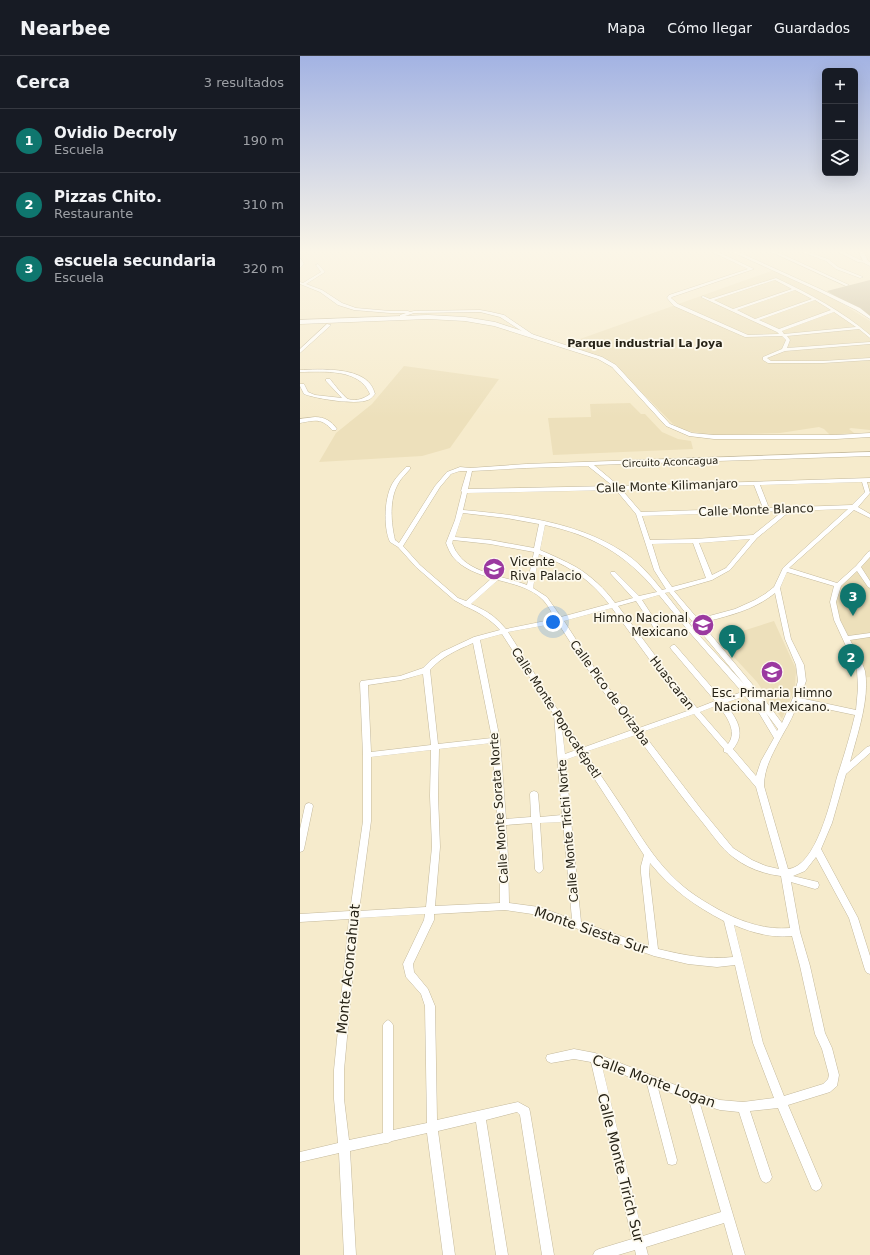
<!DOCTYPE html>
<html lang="es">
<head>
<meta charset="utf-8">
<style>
  :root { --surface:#171b24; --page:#20242c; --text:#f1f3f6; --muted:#9ea1a6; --line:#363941; --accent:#0f766e }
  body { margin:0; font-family:"DejaVu Sans",sans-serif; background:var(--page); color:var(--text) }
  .controls { position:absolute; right:12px; top:12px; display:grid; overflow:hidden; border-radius:6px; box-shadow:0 4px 16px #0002 }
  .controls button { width:36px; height:36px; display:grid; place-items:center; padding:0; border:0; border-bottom:1px solid var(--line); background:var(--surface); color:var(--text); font:20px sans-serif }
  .you { position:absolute; left:253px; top:566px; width:14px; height:14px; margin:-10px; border:3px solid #fff; border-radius:50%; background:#1a73e8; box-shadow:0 0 0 6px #1a73e833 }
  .badge { display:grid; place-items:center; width:26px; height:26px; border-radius:50%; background:var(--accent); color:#fff; font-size:13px; font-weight:700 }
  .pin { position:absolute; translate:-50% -33px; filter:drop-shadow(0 1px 2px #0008) }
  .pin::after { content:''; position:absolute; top:21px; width:14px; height:12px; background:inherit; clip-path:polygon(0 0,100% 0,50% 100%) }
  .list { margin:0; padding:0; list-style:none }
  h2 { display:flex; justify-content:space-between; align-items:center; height:52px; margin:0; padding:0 16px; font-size:17px }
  h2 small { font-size:13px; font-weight:400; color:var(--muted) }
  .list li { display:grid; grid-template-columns:26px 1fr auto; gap:12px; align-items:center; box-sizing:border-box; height:64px; padding:0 16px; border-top:1px solid var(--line) }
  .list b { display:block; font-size:15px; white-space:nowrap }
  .list p { margin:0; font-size:13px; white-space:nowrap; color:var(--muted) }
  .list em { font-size:13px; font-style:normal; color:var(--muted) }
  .icon { flex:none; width:22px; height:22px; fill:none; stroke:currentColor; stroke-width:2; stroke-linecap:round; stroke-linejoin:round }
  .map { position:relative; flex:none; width:570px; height:1199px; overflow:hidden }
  header { display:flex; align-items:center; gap:24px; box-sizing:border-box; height:56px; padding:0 20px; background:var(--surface); border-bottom:1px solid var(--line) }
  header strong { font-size:19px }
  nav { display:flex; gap:22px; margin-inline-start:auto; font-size:14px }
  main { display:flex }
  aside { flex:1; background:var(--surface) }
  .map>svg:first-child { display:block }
  .built { fill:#ede0bb }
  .green { fill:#c6ba9a }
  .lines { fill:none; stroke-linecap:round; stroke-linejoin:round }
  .minor-casing { stroke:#c4b99c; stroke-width:1 }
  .major-casing { stroke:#c4b99c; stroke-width:1 }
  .minor { fill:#fff; fill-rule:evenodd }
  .major { fill:#fff; fill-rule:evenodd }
  .labels { text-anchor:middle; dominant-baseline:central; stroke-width:3.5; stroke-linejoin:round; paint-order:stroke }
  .far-street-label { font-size:10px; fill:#272317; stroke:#fdf9ec }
  .far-neighbourhood-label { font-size:11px; font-weight:bold; fill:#272317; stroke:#fdf9ec }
  .street-label { font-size:12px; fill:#272317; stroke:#fdf9ec }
  .poi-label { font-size:12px; fill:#272317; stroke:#fdf9ec; text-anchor:start }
  .near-street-label { font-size:14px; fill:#272317; stroke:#fdf9ec }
</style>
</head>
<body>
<header>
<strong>Nearbee</strong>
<nav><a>Mapa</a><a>Cómo llegar</a><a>Guardados</a></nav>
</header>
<main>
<aside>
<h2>Cerca<small>3 resultados</small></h2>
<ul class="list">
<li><span class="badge">1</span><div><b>Ovidio Decroly</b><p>Escuela</p></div><em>190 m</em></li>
<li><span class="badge">2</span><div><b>Pizzas Chito.</b><p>Restaurante</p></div><em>310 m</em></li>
<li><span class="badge">3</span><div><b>escuela secundaria</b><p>Escuela</p></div><em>320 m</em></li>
</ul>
</aside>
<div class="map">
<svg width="570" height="1199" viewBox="0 0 570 1199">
  <rect width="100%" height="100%" fill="#f6ebcc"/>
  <!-- built -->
  <path class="built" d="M474,214L523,236L570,265V374L551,372L549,373L554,377L530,379L524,373L519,371L480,377L410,379L383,374L373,368L312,306L268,291L266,288Z
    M104,310L199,323L150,392L122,400L19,406L36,377L72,348Z
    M330,347L341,358H345L362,376L378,383L391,385L393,393L253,399L248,362L291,361L290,348Z
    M570,497V621L563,622L537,564L534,538L535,534Z
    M474,565L496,613L495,632L482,663L457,626L417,583Z"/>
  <!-- green -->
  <path class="green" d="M570,224V262L527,235Z"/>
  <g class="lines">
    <!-- minor casing -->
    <g class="minor-casing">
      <path id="minor" d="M247,194H251L253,196L250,197Z
        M408,194H414L454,213L372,241L371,242L378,248L448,279L479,278L477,276L401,241L403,240L410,243L476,222C510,238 542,255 570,279V282L559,273L487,280L490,284L487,292L570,286V288L485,295L467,302L471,305H523L570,302V304L523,307H468L463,304V301L482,293L486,284L482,280L445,281L374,250L367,242L369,239L448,213ZM475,224L492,233L433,253L414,244ZM495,234L512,243L455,263L437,254ZM515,244L531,254L479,273L459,264ZM534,256L556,271L484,278L482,275Z
        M428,194H434L518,232L560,252L570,260V263L556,254L516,234Z
        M467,194H473L549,229L546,230Z
        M496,194H502L528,203L538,211L563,221L560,222L536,213L526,205Z
        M534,194H540L560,204L568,206L566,207L558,206Z
        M0,203H1L4,208L0,212Z
        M18,208L25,216L6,228L22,234L42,247L56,252L90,255H108L110,256L114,255L180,254L191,256L204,259L235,280L231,281L200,261L180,256L114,257L102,261H100V259L106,257H90L54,254L38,249L20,236L0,228V226L3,227L21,216L16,209Z
        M27,268L31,269L0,297V293Z
        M0,314C20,313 59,311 71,329C73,332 74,335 75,338C73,340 71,343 68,344C56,349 17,343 4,338L0,330V328H4L8,336L15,339L42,342L26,325V323H30C33,327 44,341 48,343C56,346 65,342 70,338C59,312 24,316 0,316Z
        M15,361C25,361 31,365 37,373L36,374H32C22,362 15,364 0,367V363Z
        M570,396V400L294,409L319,430L570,422V426H567L570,437L558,451L570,458V462L554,454L489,512L537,527L556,510L568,496L570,495V501L561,511L570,525V532L568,531L557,515L541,530L536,546L540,564L548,580L570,577V581L550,584C555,594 562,605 565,615C570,643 557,679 550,706L567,691L570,690V697L546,718L532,767L521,793L558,862L570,900V918L567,917L565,914L549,862L516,801L505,815L493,820L518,826L519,829L518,832L515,833L491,826L500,876L510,910L525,977L532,992L539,1019L537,1030L530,1036L488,1049L522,1129L520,1133L516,1135L512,1133L478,1052L450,1055L472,1121L470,1125L466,1127L462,1125L460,1121L439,1056L420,1054L400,1048L445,1199H433L424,1167L346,1191L348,1199H336L335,1194L318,1199H293L295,1195L299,1193L332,1183L291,1006L274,1003L251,1007L247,1005L246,1002L247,999L274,993L295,997L393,1036L420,1044L443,1046L474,1042L453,987L435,909L417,911L388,908L354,900L239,859L205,854L134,858V864L113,908L114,916L128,933L135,950L137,1064L218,1046L229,1052L230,1056L254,1199H242L220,1059L217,1056L186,1064L208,1199H196L176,1066L138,1075L155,1199H143L127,1077L92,1085L88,1087H86L50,1095L56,1199H44L39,1097L0,1106V1096L38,1087L34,1043V1014L49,863L0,866V858L50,855L63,765V699L60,627L61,625L100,620L123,612L130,605L142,596L174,581L200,574C190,563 180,557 167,551L164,550L163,549L154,544L116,511L98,491L90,486C83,471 84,439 94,425C97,420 102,416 106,411H110V413C106,418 101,422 98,428C89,444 91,467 95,484L99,487L135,430L147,416L160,411L170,412L226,408ZM288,410L313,430L168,433L172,415L226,412ZM160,415H167L161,435L162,436L155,464L146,487C148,492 150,497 153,501C163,513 178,518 192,522L166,545L158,542L120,509L103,490L140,431L151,418ZM562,426L565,436L552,449L469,452L460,429ZM454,429L463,452L341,456L322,434ZM316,434L336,458L354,514L366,533L362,534C350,519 337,504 320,494C273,465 217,459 163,454L167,437ZM548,453L483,512L474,531L465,538L455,544L435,553L398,563L374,535L412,524L430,514L457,482L490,455ZM483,455L453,479L395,483L350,484L342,460ZM163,457L206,462L239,468L234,492L190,484L155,481ZM245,469C292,479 326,498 357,536L339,540L315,516H311L310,517L311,518L333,542L315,547C305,533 291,520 276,511C265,505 252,499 240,494ZM450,483L426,512L412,519L399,487ZM153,484L190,488L234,496L227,529C207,521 170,517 158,498C155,495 154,491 152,487ZM393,487L406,522L372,531L360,514L352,488ZM239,498C250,503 263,508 273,515C287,523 300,536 309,548L261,561L247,541L233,532ZM487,516L534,530L530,546L534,564L557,614L558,632L556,654L500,642L506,625L504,609L491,583L480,532ZM198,524C213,528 232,532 243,544C248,549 252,557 255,563L206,573C194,559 187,555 171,548ZM369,536L392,565L390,567L391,569H395L444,628L395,575L365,537ZM475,537L485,583L496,609L498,625L492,644L482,667L458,635L401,567C427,560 453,555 475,537ZM359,539L391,578L442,636L422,643L375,589H373L370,591L371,593L415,645L397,652L375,626L318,550L336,545L354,572H358L359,570L342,544ZM312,552L369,630L390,654L339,672L299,619L264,565ZM258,567L294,623L332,674L282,692L208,576ZM202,578L254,659L262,759L240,761L238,738L237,736L234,735L231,736L230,738L231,761L206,763L200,684L180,584ZM173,587L192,682L138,688L130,614C141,601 157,594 173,587ZM123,618L131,689L71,696L68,629L101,624ZM445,640L459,657L474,682L461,705L456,720L433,693C447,676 436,662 425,647ZM498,647L555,659C550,680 544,700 537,721C531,744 516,811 488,813L464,730C464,711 474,695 483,678C489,668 494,658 498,647ZM418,649C426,660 438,675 428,688L400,656ZM466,657L478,673L477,675ZM394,658L424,693V696L427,697L456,731L479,813L466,810L452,804L433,792L401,753L342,676ZM262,673L276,694L265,698ZM336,679C358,708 379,738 403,767C412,778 421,792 433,801C447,812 464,818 481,820L490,872C467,874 445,867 425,857C406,847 386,835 371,819C353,801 340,779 326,757C313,737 299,717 285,696ZM192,687L200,801V847L135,850L140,791L138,740L139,693ZM131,694L130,740L132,791L126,851L59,855L71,765V701ZM279,699L344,799L341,810V817L349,890L281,866L271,764L272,762L271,760L265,704ZM263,766L272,863L239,851L209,847L208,801L206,769L232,767L235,813L236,815L239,817L242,815L243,813L240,767ZM350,807C371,833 395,850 424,865L433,901C406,904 384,899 358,893L349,817ZM125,858L124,864L103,908L106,921L121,938L125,950L127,1067L93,1074V969L91,966L88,964L85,966L83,969V1077L49,1084L44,1043V1014L58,862ZM434,869C453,877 471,882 492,880L500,910L515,978L522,993L529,1019L528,1023L523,1028L484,1040L463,987ZM302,1010L347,1028L367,1104L368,1108L372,1109L376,1108L377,1104L358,1032L389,1044L421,1156L343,1180Z
        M9,747L12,748L13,750L4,793L3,795L0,796V773L5,750L6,748Z"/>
    </g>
    <!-- major casing -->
    <g class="major-casing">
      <path id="major" d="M558,194H563L568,205L570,206V210L564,207Z
        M128,259L165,261L195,266L302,301L316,309L370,368L392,377L414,379H536L570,377V381L536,383H414L389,380L366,370L312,311L298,303L194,270L165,265L128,263L0,268V264Z"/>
    </g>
    <!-- minor -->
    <use href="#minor" class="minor"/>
    <!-- major -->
    <use href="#major" class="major"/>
  </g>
  <!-- sky -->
  <linearGradient id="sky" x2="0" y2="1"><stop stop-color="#a3b3e3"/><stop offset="0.54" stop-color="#fbf6e8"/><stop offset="1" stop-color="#fbf6e8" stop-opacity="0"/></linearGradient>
  <rect width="570" height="362" fill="url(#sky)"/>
  <!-- icons -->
  <defs>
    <g id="school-disc" transform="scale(1.15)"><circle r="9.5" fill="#9b39a0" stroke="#fdf9ec"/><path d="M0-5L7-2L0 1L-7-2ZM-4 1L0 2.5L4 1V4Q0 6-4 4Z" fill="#fff"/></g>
  </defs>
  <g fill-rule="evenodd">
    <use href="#school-disc" x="194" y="513"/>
    <use href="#school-disc" x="403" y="569"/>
    <use href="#school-disc" x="472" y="616"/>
  </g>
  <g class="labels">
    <!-- far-street labels -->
    <g class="far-street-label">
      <text transform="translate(370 406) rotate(-2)">Circuito Aconcagua</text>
    </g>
    <!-- far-neighbourhood labels -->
    <g class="far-neighbourhood-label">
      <text x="345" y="287">Parque industrial La Joya</text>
    </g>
    <!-- street labels -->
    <g class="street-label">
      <text transform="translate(367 430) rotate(-2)">Calle Monte Kilimanjaro</text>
      <text transform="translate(456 454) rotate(-2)">Calle Monte Blanco</text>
      <text transform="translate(372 627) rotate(52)">Huascaran</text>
      <text transform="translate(310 637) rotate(54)">Calle Pico de Orizaba</text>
      <text transform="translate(256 657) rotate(57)">Calle Monte Popocatépetl</text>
      <text transform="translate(199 752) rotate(-94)">Calle Monte Sorata Norte</text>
      <text transform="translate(268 775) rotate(-95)">Calle Monte Trichi Norte</text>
    </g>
    <!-- poi labels -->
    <g class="poi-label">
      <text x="210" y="506">Vicente<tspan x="210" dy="14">Riva Palacio</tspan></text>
      <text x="388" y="562" text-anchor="end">Himno Nacional<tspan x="388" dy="14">Mexicano</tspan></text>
      <text x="472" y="637" text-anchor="middle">Esc. Primaria Himno<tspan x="472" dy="14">Nacional Mexicano.</tspan></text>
    </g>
    <!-- near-street labels -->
    <g class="near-street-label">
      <text transform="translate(291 874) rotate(19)">Monte Siesta Sur</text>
      <text transform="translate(48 913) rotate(-84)">Monte Aconcahuat</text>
      <text transform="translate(354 1025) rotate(20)">Calle Monte Logan</text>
      <text transform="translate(321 1112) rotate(76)">Calle Monte Tirich Sur</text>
    </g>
  </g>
</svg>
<div class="controls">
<button>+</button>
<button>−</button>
<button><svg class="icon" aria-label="layers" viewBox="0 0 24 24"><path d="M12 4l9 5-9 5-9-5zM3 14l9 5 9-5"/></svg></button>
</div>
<div class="you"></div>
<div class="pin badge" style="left:432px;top:602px">1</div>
<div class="pin badge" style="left:551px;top:621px">2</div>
<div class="pin badge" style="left:553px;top:560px">3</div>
</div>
</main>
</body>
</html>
